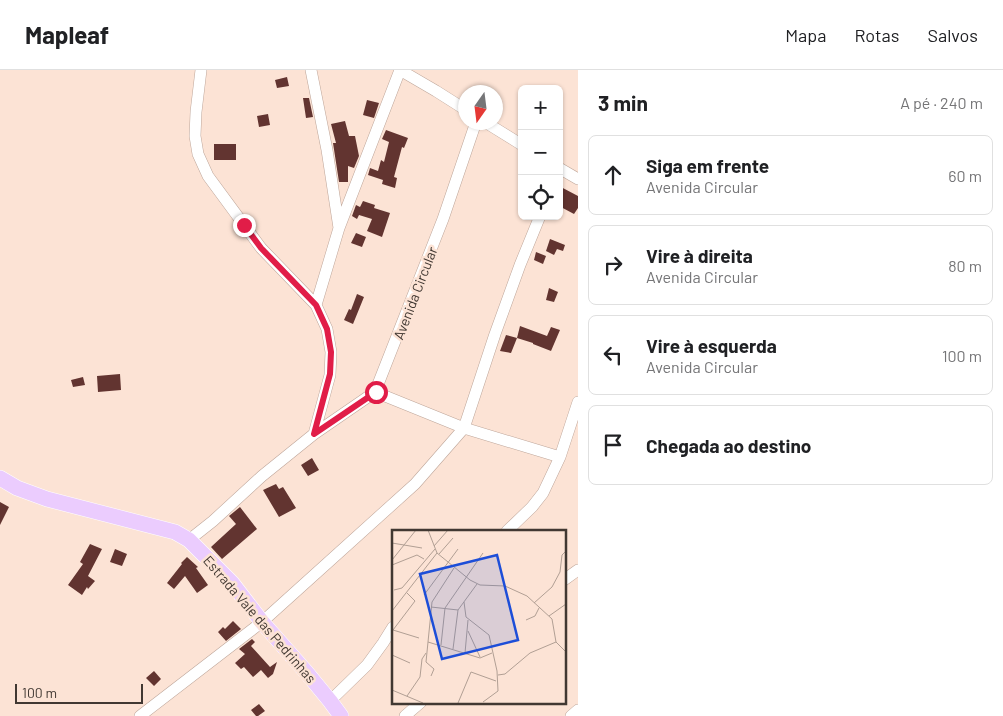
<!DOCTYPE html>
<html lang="pt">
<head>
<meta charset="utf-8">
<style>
  :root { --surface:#fff; --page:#f6f6f6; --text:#202124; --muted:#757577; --line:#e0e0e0 }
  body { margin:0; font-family:Barlow,sans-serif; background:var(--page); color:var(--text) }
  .controls { position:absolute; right:15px; top:15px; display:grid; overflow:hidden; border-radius:8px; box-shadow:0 1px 4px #0004 }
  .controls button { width:45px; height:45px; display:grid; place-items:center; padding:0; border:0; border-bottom:1px solid var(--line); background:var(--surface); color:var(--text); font:25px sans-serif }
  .compass { position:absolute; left:458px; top:15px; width:45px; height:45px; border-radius:50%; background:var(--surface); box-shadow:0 1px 4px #0004; rotate:194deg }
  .scale { position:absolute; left:15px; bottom:12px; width:128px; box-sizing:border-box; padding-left:5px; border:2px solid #413832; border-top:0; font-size:14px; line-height:18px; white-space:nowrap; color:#413832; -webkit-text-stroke:4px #fce3d5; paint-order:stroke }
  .stop { position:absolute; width:15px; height:15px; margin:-11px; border:4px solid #e11d48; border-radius:50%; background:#fff }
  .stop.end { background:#e11d48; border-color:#fff; box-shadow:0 1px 5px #0008 }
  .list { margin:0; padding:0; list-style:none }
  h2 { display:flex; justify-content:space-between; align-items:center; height:65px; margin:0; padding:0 20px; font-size:21px }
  h2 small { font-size:16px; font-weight:400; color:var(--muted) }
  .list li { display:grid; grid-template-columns:32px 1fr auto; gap:15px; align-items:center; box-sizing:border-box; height:80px; margin:0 10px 10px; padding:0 10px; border:1px solid var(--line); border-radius:8px }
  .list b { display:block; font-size:19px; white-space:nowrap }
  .list p { margin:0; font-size:16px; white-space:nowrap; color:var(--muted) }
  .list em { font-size:16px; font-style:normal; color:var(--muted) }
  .icon { flex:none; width:28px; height:28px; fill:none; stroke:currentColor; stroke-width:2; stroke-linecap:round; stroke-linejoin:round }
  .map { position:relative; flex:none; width:578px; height:646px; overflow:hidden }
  header { display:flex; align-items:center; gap:30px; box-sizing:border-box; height:70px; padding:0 25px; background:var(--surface); border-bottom:1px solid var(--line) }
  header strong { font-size:24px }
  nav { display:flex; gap:28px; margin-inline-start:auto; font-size:18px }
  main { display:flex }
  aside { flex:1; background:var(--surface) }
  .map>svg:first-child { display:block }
  .building { fill:#623430 }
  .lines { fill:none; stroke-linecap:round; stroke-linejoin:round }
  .minor-casing { stroke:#bea69a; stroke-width:12 }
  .major-casing { stroke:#fff; stroke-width:16 }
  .minor { stroke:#fff; stroke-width:11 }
  .major { stroke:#ebccfe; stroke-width:15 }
  .route { stroke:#e11d48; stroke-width:6 }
  .labels { text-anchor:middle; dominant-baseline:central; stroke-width:5; stroke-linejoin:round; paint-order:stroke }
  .street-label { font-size:14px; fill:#413832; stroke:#fce3d5 }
  .inset-road { fill:none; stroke:#b19f94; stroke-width:1 }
  .view { fill:#1d4ed8; fill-opacity:0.15; stroke:#1d4ed8; stroke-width:2.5 }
  .inset-edge { fill:none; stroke:#413832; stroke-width:2.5 }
</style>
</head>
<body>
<header>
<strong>Mapleaf</strong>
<nav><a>Mapa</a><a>Rotas</a><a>Salvos</a></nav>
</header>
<main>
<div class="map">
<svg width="578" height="646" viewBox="0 0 578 646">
  <rect width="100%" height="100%" fill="#fce3d5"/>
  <!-- building -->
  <path class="building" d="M287,7L289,16L277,18L275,10Z
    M303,28H309L313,47L306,48Z
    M367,30L379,33L374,48L363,45Z
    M268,44L270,55L259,57L257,46Z
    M345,51L349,66H355L359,86L354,98L348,96V112H339L333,73H336L331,54Z
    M386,60L408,68L404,78L402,77L394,107L397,108L395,118L382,114L383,110L368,105L370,98L378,101L381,90L384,92L389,72L382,69Z
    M214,74H236V90H214Z
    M559,116L578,126V138L574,144L559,136Z
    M363,131L375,135L374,138L390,143L382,167L367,161L372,149L359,145L357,149L352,146L356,135L360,137Z
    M356,163L366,167L362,177L351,173Z
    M550,169L565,175L563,181L557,179L554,185L546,181Z
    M536,182L546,186L543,194L534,190Z
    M549,218L558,222L554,232L546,230Z
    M357,224L364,227L353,254L344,250L349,239L351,240Z
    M520,256L547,266L551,257L560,260L551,281L533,274V273L517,268Z
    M506,265L517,268L511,283L500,281Z
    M120,304L121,320L98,322L97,306Z
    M83,307L85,315L73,317L71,310Z
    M312,388L319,400L308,406L301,395Z
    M276,414L279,419L283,417L296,438L279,447L263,420Z
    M0,432L9,437L0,455Z
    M240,437L257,459L222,489L211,477L236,454L229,446Z
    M90,474L102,479L88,506L95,511L88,519L87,517L82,525L68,515L83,494L80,492Z
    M115,479L127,484L122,496L110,492Z
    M187,487L198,497L196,498L208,515L197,523L185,506L174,519L167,513L182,494L181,493Z
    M233,551L241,559L226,571L218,562L223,557L225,559Z
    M252,569L255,572L251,576L270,597L277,592L273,604L268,608L261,600L253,607L244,597L241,599L235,593L245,584L239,579Z
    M154,601L161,609L154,616L146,608Z
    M259,634L265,641L258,646H256L251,640Z"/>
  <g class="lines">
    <!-- minor casing -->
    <g class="minor-casing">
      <path id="minor" d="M201,0L196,42L195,66L198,84L208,106L261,178L316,235L327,259L331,282L330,305L314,364
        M311,0L327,80L339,158
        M400,0L436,21L466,40
        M485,52L522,75
        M559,98L578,109
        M316,235L339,158L400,0
        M375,322L464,358L560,387
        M507,461L532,437L543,423L560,387L578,332
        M189,470L213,451L262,406L314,364L375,322L443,149L476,52
        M564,510L578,500
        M330,631L367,595L383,573L393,557
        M140,646L262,552L415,414L464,358L495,264L520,195L540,146
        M405,646L421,632
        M571,646L578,640"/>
    </g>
    <!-- major casing -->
    <g class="major-casing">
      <path id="major" d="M0,408L17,418L47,429L175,462L189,470L232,513L262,552L307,603L330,631L341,646"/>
    </g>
    <!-- minor -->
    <use href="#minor" class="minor"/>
    <!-- major -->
    <use href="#major" class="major"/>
  </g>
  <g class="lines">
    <!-- route -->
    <path class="route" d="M244,155L261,178L316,235L327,259L331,282L330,304L314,364L376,322"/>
  </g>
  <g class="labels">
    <!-- street labels -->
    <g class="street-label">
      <text transform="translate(415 223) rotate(-69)">Avenida Circular</text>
      <text transform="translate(260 549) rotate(49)">Estrada Vale das Pedrinhas</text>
    </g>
  </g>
  <!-- overview -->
  <g transform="translate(392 460)">
    <rect width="174" height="174" fill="#fce3d5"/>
    <path class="inset-road" d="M36,0L45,23L78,50L88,55L113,56L135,66L160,89L164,112L174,122M0,13L30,18M42,16L56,0M47,24L61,8M0,30L24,0M0,35L25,25L32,29M2,60L10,58L43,19M32,65L66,19M72,72L74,87L97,105L105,141L106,161L91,172M142,73L160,57L168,42L170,25L174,21M39,77L66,80M0,81L45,23M157,86L174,74M134,90L143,86L147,78M1,100L23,71L15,63M1,100L27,108M76,101L88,127M36,112L88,128L100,123M49,115L53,78L91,23M61,119L66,80L85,54M73,123L76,90M0,125L18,133M106,145L113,144L138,123L164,112M39,146L42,139L34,132L40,72L62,38M0,160L31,173M15,166L28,147L30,129L34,123M66,173L79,142L104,151"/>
    <path class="view" d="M105,25L126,110L50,129L28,44Z"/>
    <rect width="174" height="174" class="inset-edge"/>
  </g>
</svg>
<div class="controls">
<button>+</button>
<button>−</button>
<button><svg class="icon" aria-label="locate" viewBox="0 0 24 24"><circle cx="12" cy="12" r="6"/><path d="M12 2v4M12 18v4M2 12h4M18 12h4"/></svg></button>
</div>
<svg class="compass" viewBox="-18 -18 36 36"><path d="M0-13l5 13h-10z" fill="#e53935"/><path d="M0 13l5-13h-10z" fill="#757577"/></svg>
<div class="scale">100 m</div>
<div class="stop" style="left:376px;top:322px"></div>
<div class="stop end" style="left:244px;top:155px"></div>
</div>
<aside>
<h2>3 min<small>A pé · 240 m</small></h2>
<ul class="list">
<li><svg class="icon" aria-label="ahead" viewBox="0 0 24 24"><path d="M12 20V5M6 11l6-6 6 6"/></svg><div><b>Siga em frente</b><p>Avenida Circular</p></div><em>60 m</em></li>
<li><svg class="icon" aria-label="right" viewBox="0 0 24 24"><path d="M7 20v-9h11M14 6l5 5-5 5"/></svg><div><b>Vire à direita</b><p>Avenida Circular</p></div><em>80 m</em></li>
<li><svg class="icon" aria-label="left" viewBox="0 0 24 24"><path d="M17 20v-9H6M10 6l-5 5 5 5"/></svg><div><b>Vire à esquerda</b><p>Avenida Circular</p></div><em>100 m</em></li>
<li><svg class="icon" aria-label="arrive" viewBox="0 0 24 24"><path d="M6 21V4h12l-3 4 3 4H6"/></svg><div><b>Chegada ao destino</b></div></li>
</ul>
</aside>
</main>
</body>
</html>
